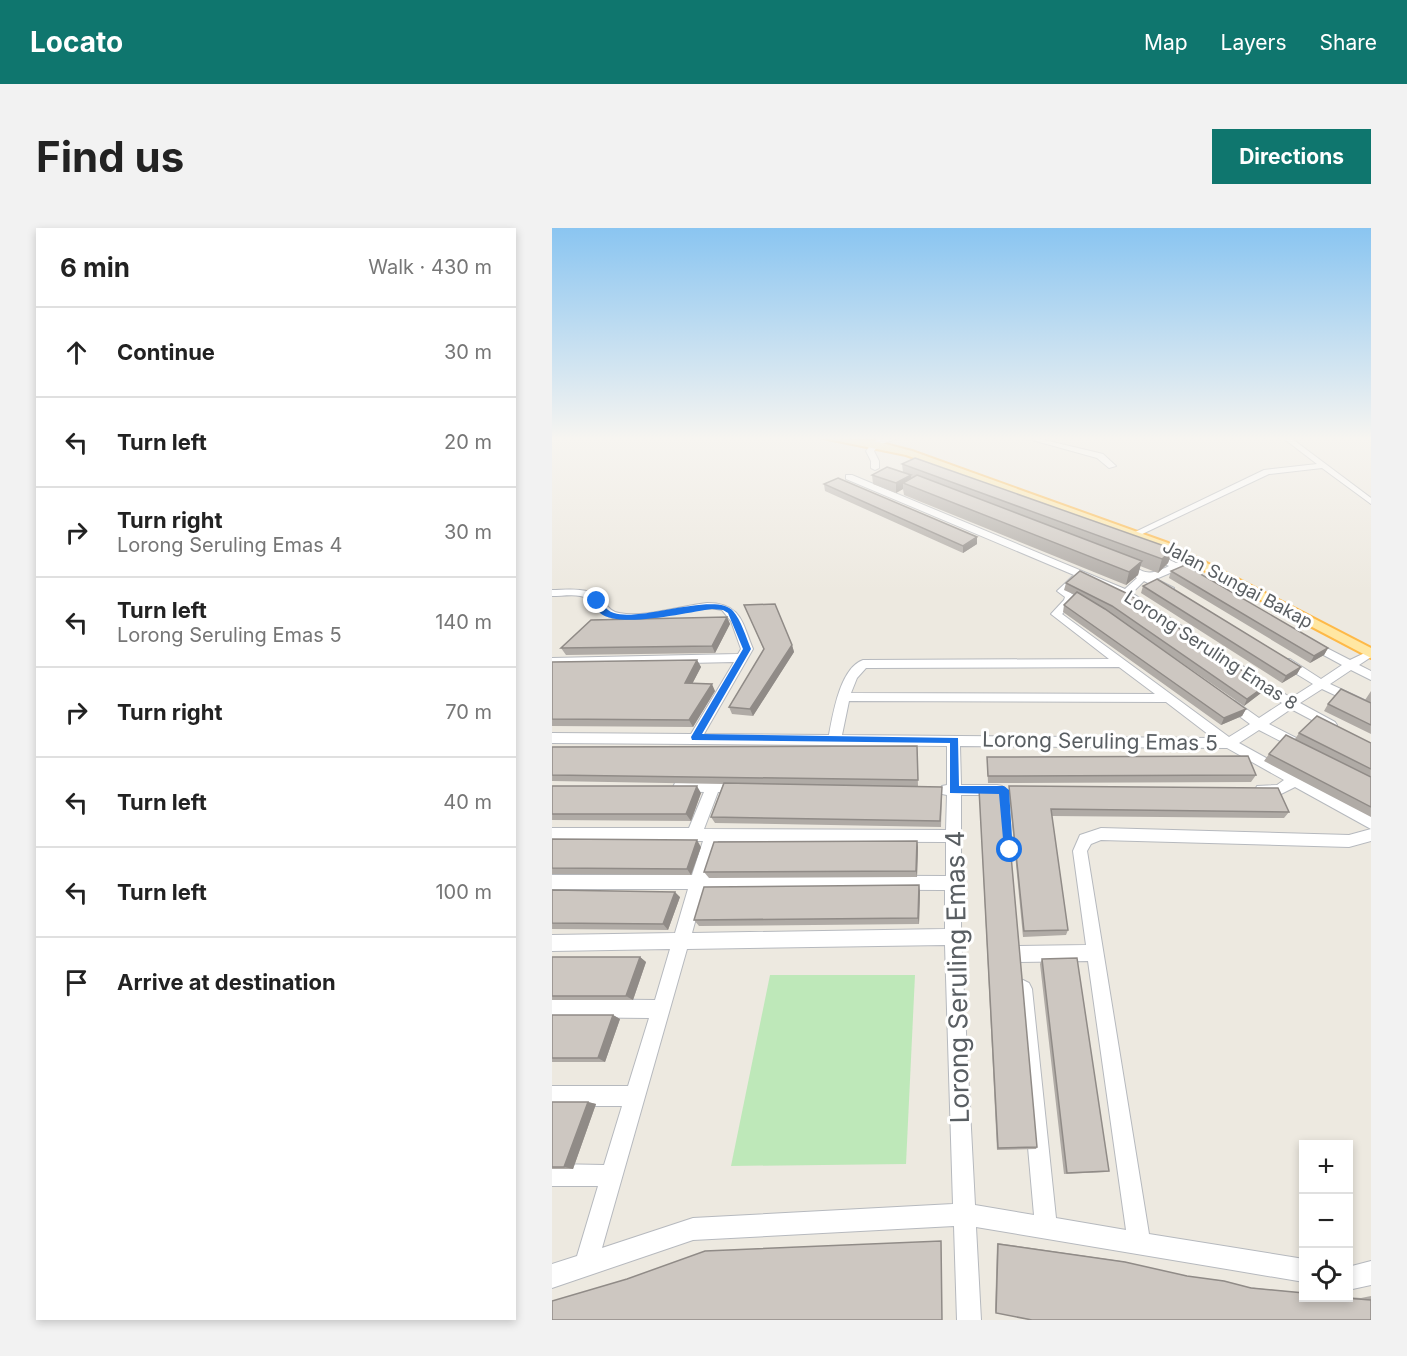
<!DOCTYPE html>
<html lang="en">
<head>
<meta charset="utf-8">
<style>
  :root { --surface:#fff; --page:#f2f2f2; --text:#222; --muted:#767676; --line:#e0e0e0; --accent:#0f766e }
  body { margin:0; font-family:Inter,sans-serif; background:var(--page); color:var(--text) }
  .controls { position:absolute; right:18px; bottom:18px; display:grid; overflow:hidden; border-radius:0px; box-shadow:0 3px 9px #0003 }
  .controls button { width:54px; height:54px; display:grid; place-items:center; padding:0; border:0; border-bottom:2px solid var(--line); background:var(--surface); color:var(--text); font:30px sans-serif }
  .stop { position:absolute; width:18px; height:18px; margin:-14px; border:4px solid #1a73e8; border-radius:50%; background:#fff }
  .stop.end { background:#1a73e8; border-color:#fff; box-shadow:0 2px 6px #0008 }
  .list { margin:0; padding:0; list-style:none }
  h2 { display:flex; justify-content:space-between; align-items:center; height:78px; margin:0; padding:0 24px; font-size:26px }
  h2 small { font-size:20px; font-weight:400; color:var(--muted) }
  .list li { display:grid; grid-template-columns:39px 1fr auto; gap:18px; align-items:center; box-sizing:border-box; height:90px; padding:0 24px; border-top:2px solid var(--line) }
  .list b { display:block; font-size:22px; white-space:nowrap }
  .list p { margin:0; font-size:20px; white-space:nowrap; color:var(--muted) }
  .list em { font-size:20px; font-style:normal; color:var(--muted) }
  .icon { flex:none; width:33px; height:33px; fill:none; stroke:currentColor; stroke-width:2; stroke-linecap:round; stroke-linejoin:round }
  .map { position:relative; flex:none; width:819px; height:1092px; overflow:hidden; border-radius:0px }
  header { display:flex; align-items:center; gap:36px; box-sizing:border-box; height:84px; padding:0 30px; background:var(--accent); color:#fff }
  header strong { font-size:28px }
  nav { display:flex; gap:33px; margin-inline-start:auto; font-size:21px }
  .intro { display:flex; align-items:center; justify-content:space-between; box-sizing:border-box; height:144px; padding:0 36px }
  h1 { margin:0; font-size:42px }
  .button { padding:15px 27px; border-radius:0px; background:var(--accent); color:#fff; font-size:21px; font-weight:700 }
  main { display:flex; gap:36px; padding:0 36px }
  aside { flex:1; background:var(--surface); border-radius:0px; box-shadow:0 3px 9px #0003 }
  .map>svg:first-child { display:block }
  .green { fill:#bee8b9 }
  .lines { fill:none; stroke-linecap:round; stroke-linejoin:round }
  .minor-casing { stroke:#b6b9be; stroke-width:2 }
  .major-casing { stroke:#feb948; stroke-width:4 }
  .minor { fill:#fff; fill-rule:evenodd }
  .major { fill:#ffe7a3; fill-rule:evenodd }
  .wall { fill:#b0aba6 }
  .shaded-wall { fill:#908b87 }
  .building { fill:#cdc7c1; stroke:#908b87; stroke-width:1.5 }
  .route { fill:#1a73e8 }
  .labels { text-anchor:middle; dominant-baseline:central; stroke-width:6; stroke-linejoin:round; paint-order:stroke }
  .far-street-label { font-size:18px; fill:#595e62; stroke:#fff }
  .street-label { font-size:21px; fill:#595e62; stroke:#fff }
  .near-street-label { font-size:26px; fill:#595e62; stroke:#fff }
</style>
</head>
<body>
<header>
<strong>Locato</strong>
<nav><a>Map</a><a>Layers</a><a>Share</a></nav>
</header>
<div class="intro"><h1>Find us</h1><a class="button">Directions</a></div>
<main>
<aside>
<h2>6 min<small>Walk · 430 m</small></h2>
<ul class="list">
<li><svg class="icon" aria-label="ahead" viewBox="0 0 24 24"><path d="M12 20V5M6 11l6-6 6 6"/></svg><div><b>Continue</b></div><em>30 m</em></li>
<li><svg class="icon" aria-label="left" viewBox="0 0 24 24"><path d="M17 20v-9H6M10 6l-5 5 5 5"/></svg><div><b>Turn left</b></div><em>20 m</em></li>
<li><svg class="icon" aria-label="right" viewBox="0 0 24 24"><path d="M7 20v-9h11M14 6l5 5-5 5"/></svg><div><b>Turn right</b><p>Lorong Seruling Emas 4</p></div><em>30 m</em></li>
<li><svg class="icon" aria-label="left" viewBox="0 0 24 24"><path d="M17 20v-9H6M10 6l-5 5 5 5"/></svg><div><b>Turn left</b><p>Lorong Seruling Emas 5</p></div><em>140 m</em></li>
<li><svg class="icon" aria-label="right" viewBox="0 0 24 24"><path d="M7 20v-9h11M14 6l5 5-5 5"/></svg><div><b>Turn right</b></div><em>70 m</em></li>
<li><svg class="icon" aria-label="left" viewBox="0 0 24 24"><path d="M17 20v-9H6M10 6l-5 5 5 5"/></svg><div><b>Turn left</b></div><em>40 m</em></li>
<li><svg class="icon" aria-label="left" viewBox="0 0 24 24"><path d="M17 20v-9H6M10 6l-5 5 5 5"/></svg><div><b>Turn left</b></div><em>100 m</em></li>
<li><svg class="icon" aria-label="arrive" viewBox="0 0 24 24"><path d="M6 21V4h12l-3 4 3 4H6"/></svg><div><b>Arrive at destination</b></div></li>
</ul>
</aside>
<div class="map">
<svg width="819" height="1092" viewBox="0 0 819 1092">
  <rect width="100%" height="100%" fill="#ede9e0"/>
  <!-- green -->
  <path class="green" d="M218,747H363L354,936L179,938Z"/>
  <g class="lines">
    <!-- minor casing -->
    <g class="minor-casing">
      <path id="minor" d="M328,210H346C337,215 329,213 322,223L327,233V240L323,242L319,240V233L314,223L320,215Z
        M473,210H484L551,226L564,238L557,240L545,230Z
        M731,210H739L819,270V276L770,240L717,246L586,308L579,306L712,242L765,236Z
        M294,247H300L573,361L585,350L568,341V337C591,335 586,354 617,338L597,329V325L600,324L624,335H630L631,338L648,346V350H642L625,342L604,351L622,360V364H614L592,353L580,365L739,470L761,456L730,437V431H738L769,451L790,437L755,418V414H763L798,432L819,422V429L807,437L819,443V452L799,442L778,456L819,475V484L770,461L748,475L783,494L785,497L783,500H775L739,481L717,496L752,514L753,517L752,520H742L707,502L687,515L819,588V613L797,619L549,612L539,616L535,623L597,1006L752,1031V1054L424,999L429,1092H405L402,998L141,1012L0,1060V1036L25,1028L46,958H0V936L52,937L70,878H0V858H76L97,790L0,789V771L103,772L118,721L0,723V707L123,705L136,661H0V647H140L151,613L0,612V600H137L152,564L123,563L121,559L123,555L187,554L192,555L194,559L192,563L166,564L152,601L394,602L395,567L390,566L388,562L390,558L395,557V518L0,515V505L139,506L182,434L0,438V430L186,426L189,421L179,393L170,382C136,375 101,396 67,391C48,389 50,379 37,371C27,365 12,368 0,368V362C14,362 33,359 46,368C54,373 55,383 67,385C95,390 127,378 155,375C189,375 190,394 201,421L152,506L277,507C281,486 288,440 311,432L557,431L499,386L512,372L513,369L505,363L522,347L294,251ZM529,350L570,367L730,475L707,490L683,473H675L673,476L675,479L698,496L677,509L510,386L521,375L523,368L516,363ZM567,439L603,466L299,465L305,450L314,440ZM297,473L614,474L661,510L290,507ZM408,518L675,520L732,552L725,557L705,558L703,562L705,566L727,567L743,559L819,601L797,607L549,600L528,607L521,623L534,717L467,718L461,720L459,726L461,732L467,734L536,733L574,1002L504,990L480,761L477,755L471,752L465,755L462,761L482,987L423,977L409,709V567H445L450,566L452,562L450,558L445,557H409ZM166,613L394,614V648L156,647ZM152,661L393,662V701L140,705ZM393,717L401,976L141,990L50,1020L135,721Z
        M819,1033V1057L796,1062V1039Z"/>
    </g>
    <!-- major casing -->
    <g class="major-casing">
      <path id="major" d="M271,210L322,213L360,223L616,315L819,420V430L608,319L354,227Z"/>
    </g>
    <!-- minor -->
    <use href="#minor" class="minor"/>
    <!-- major -->
    <use href="#major" class="major"/>
  </g>
  <!-- wall -->
  <path class="wall" d="M350,236L621,321L616,335L606,345L588,338L586,347L574,357L352,267L351,261L344,265L321,256L320,247L351,244Z
    M272,256L425,316L411,325L273,263Z
    M528,343L709,465L692,478L558,385L694,481L690,488L669,497L511,384L512,377L523,367L512,362L514,355Z
    M619,343L776,420L772,427L758,435L617,350Z
    M591,358L749,439L745,446L730,455L589,365Z
    M192,377L240,417L242,424L201,488L180,486L177,479L212,422Z
    M175,389L178,396L163,425L14,427L9,420Z
    M145,432L149,439L140,456L163,463L141,499L0,498V434Z
    M819,463V506L772,483L776,476L813,472Z
    M747,505L819,515V589L712,533L717,526L743,511Z
    M365,518L366,558L390,565L389,599L163,595L159,589L171,556L0,553V519Z
    M435,529L704,547L699,554L436,555Z
    M0,558L149,565L139,593L0,592Z
    M457,558L737,584L732,590L500,588L516,702L514,707L471,709L457,564Z
    M427,561L485,919L484,921L445,922Z
    M0,611L149,619L139,647L0,646Z
    M365,613L366,619L365,649L157,650L152,644Z
    M0,662L128,669L116,702L0,701Z
    M368,663L367,696L147,698L142,692Z
    M0,729H88L94,734L81,772H0Z
    M490,731L557,943L554,944L512,946L488,736Z
    M0,787H61L68,791L53,834H0Z
    M0,874H36L44,876L21,941H0Z
    M445,1015L569,1033L631,1048L666,1052L695,1059L752,1065V1070L796,1069L809,1070L819,1068V1092L444,1085L443,1083Z"/>
  <!-- shaded-wall -->
  <path class="shaded-wall" d="M359,247V257L351,255V261L344,265V255Z
    M425,309V316L411,325V318Z
    M621,321L616,335L606,345L610,331Z
    M590,333L586,347L574,357L577,344Z
    M175,389L178,396L163,425L160,418Z
    M240,417L242,424L201,488L198,481Z
    M776,420L772,427L758,435L762,428Z
    M145,432L149,439L137,462L133,455Z
    M749,439L745,446L730,455L734,448Z
    M160,456L163,463L141,499L137,492Z
    M713,458L709,465L692,478L695,471Z
    M694,481L690,488L669,497L672,490Z
    M145,558L149,565L139,593L134,586Z
    M145,612L149,619L139,647L135,641Z
    M365,613L366,619L365,649L364,643Z
    M367,657L368,663L367,696L366,690Z
    M123,664L128,669L116,702L111,696Z
    M88,729L94,734L81,772L74,768Z
    M61,787L68,791L53,834L46,830Z
    M36,874L44,876L21,941L12,939Z"/>
  <!-- building -->
  <path class="building" d="M363,230L621,321L610,331L350,236Z
    M335,239L359,247L344,255L320,247Z
    M365,247L590,333L577,344L351,255Z
    M286,250L425,309L411,318L272,256Z
    M633,337L776,420L762,428L619,343Z
    M528,343L576,366L713,458L695,471L560,378L514,355Z
    M605,351L749,439L734,448L591,358Z
    M525,364L553,381L694,481L672,490L512,377Z
    M223,376L240,417L198,481L177,479L212,421L192,377Z
    M175,389L160,418L9,420L39,392Z
    M145,432L133,455L160,456L137,492L0,491V434Z
    M789,461L819,475V497L776,476Z
    M765,488L819,515V541L747,505Z
    M734,507L819,549V579L717,526Z
    M365,518L366,552L0,547V519Z
    M696,528L704,547L436,548L435,529Z
    M172,555L390,559L388,593L159,589Z
    M0,558H145L134,586H0Z
    M457,558L726,560L737,584L499,581L516,702L472,703Z
    M453,560L485,919L446,920L427,561Z
    M0,611L145,612L135,641L0,640Z
    M365,613L364,643L152,644L162,614Z
    M367,657L366,690L142,692L152,659Z
    M0,662L123,664L111,696L0,695Z
    M0,729H88L74,768H0Z
    M525,730L557,943L515,945L490,731Z
    M0,787H61L46,830H0Z
    M0,874H36L12,939H0Z
    M389,1013L390,1092H0V1073L75,1051L153,1023Z
    M446,1016L573,1034L635,1048L672,1053L699,1060L752,1065V1070H793L819,1072V1092H480L444,1085Z"/>
  <!-- sky -->
  <linearGradient id="sky" x2="0" y2="1"><stop stop-color="#8ac5f1"/><stop offset="0.58" stop-color="#f7f5f1"/><stop offset="1" stop-color="#f7f5f1" stop-opacity="0"/></linearGradient>
  <rect width="819" height="363" fill="url(#sky)"/>
  <!-- route -->
  <path class="route" d="M45,371C52,375 52,382 62,385C88,394 165,363 181,383C189,392 194,409 199,421L150,506L406,510L407,558H452L457,562L461,625H454L452,622L447,566L398,565V515L140,512L139,509L191,421L176,385L171,382L160,381C136,384 67,401 48,385C45,382 43,376 42,373Z"/>
  <g class="labels">
    <!-- far-street labels -->
    <g class="far-street-label">
      <text transform="translate(686 356) rotate(28)">Jalan Sungai Bakap</text>
      <text transform="translate(659 422) rotate(33)">Lorong Seruling Emas 8</text>
    </g>
    <!-- street labels -->
    <g class="street-label">
      <text transform="translate(548 513) rotate(1)">Lorong Seruling Emas 5</text>
    </g>
    <!-- near-street labels -->
    <g class="near-street-label">
      <text transform="translate(405 749) rotate(-91)">Lorong Seruling Emas 4</text>
    </g>
  </g>
</svg>
<div class="controls">
<button>+</button>
<button>−</button>
<button><svg class="icon" aria-label="locate" viewBox="0 0 24 24"><circle cx="12" cy="12" r="6"/><path d="M12 2v4M12 18v4M2 12h4M18 12h4"/></svg></button>
</div>
<div class="stop" style="left:458px;top:622px"></div>
<div class="stop end" style="left:45px;top:373px"></div>
</div>
</main>
</body>
</html>
